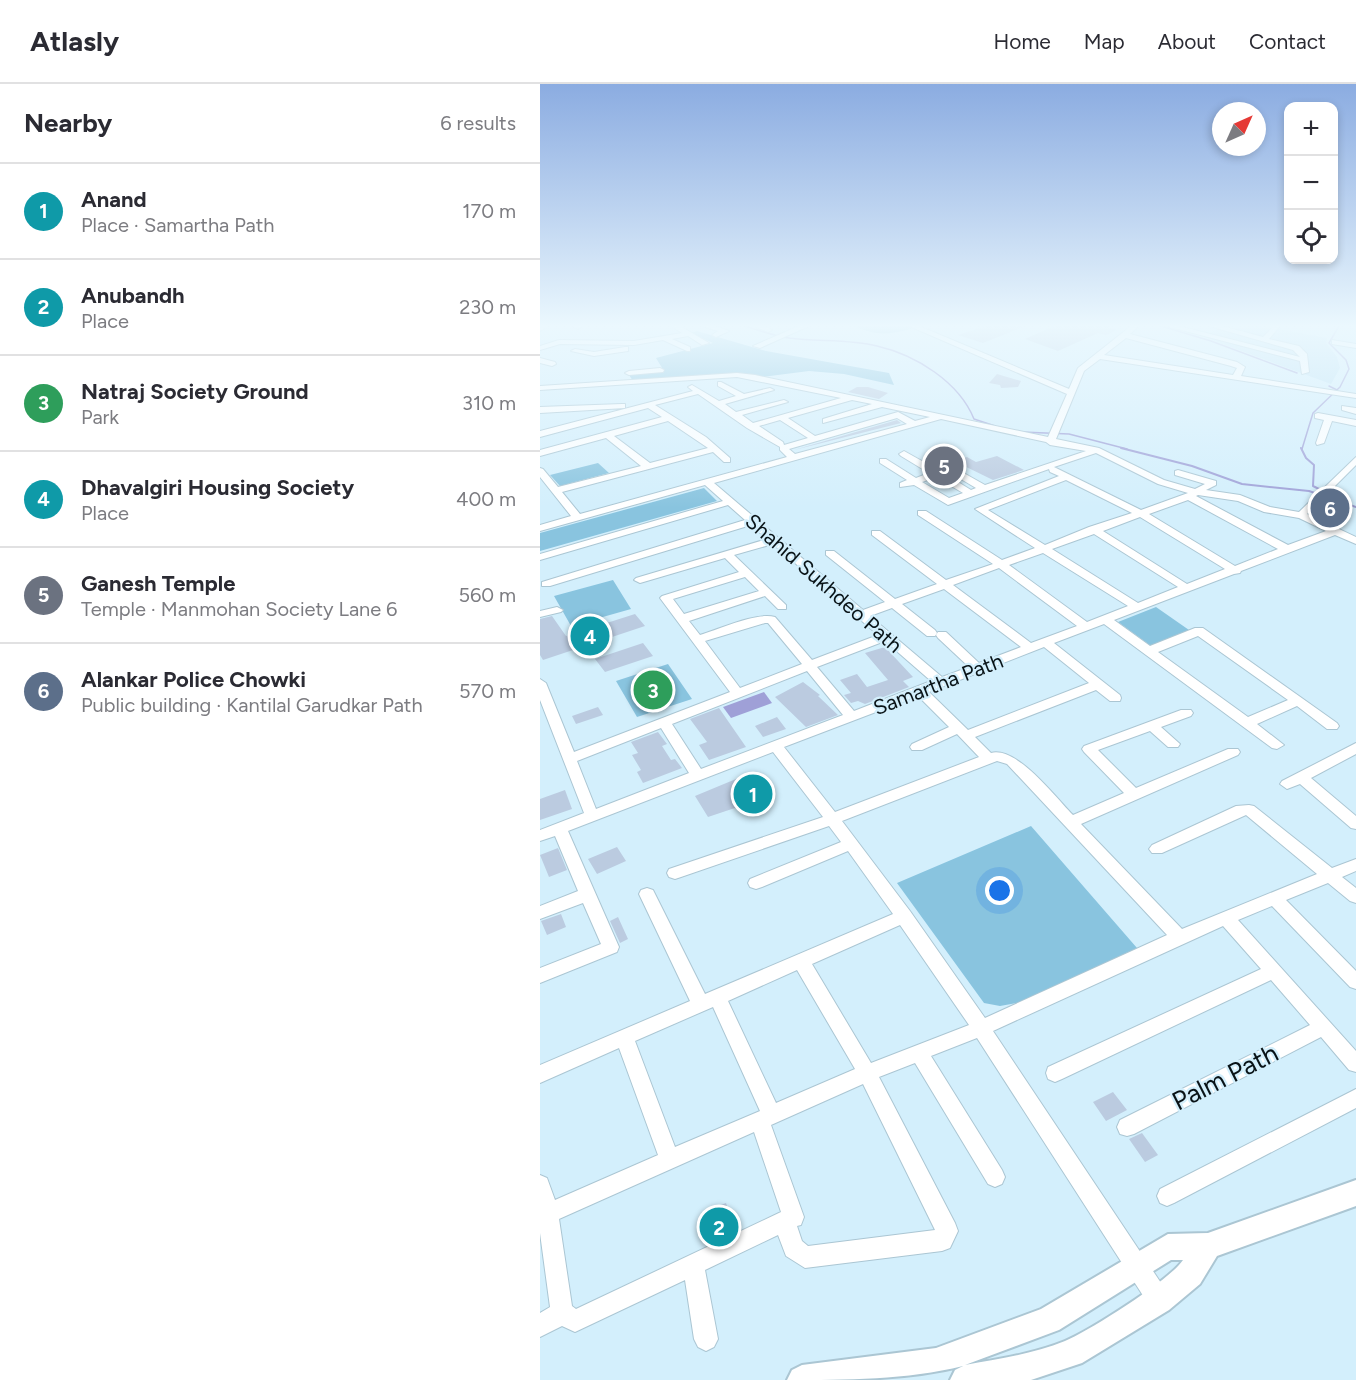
<!DOCTYPE html>
<html lang="en">
<head>
<meta charset="utf-8">
<style>
  :root { --surface:#fff; --page:#f7f7f7; --text:#2b2b33; --muted:#7c7c81; --line:#e1e1e2; --accent:#b6285b }
  body { margin:0; font-family:Figtree,sans-serif; background:var(--page); color:var(--text) }
  .controls { position:absolute; right:18px; top:18px; display:grid; overflow:hidden; border-radius:12px; box-shadow:0 3px 9px #0003 }
  .controls button { width:54px; height:54px; display:grid; place-items:center; padding:0; border:0; border-bottom:2px solid var(--line); background:var(--surface); color:var(--text); font:30px sans-serif }
  .compass { position:absolute; left:672px; top:18px; width:54px; height:54px; border-radius:50%; background:var(--surface); box-shadow:0 3px 9px #0003; rotate:45deg }
  .you { position:absolute; left:460px; top:807px; width:21px; height:21px; margin:-15px; border:4px solid #fff; border-radius:50%; background:#1a73e8; box-shadow:0 0 0 9px #1a73e833 }
  .badge { display:grid; place-items:center; width:39px; height:39px; border-radius:50%; background:var(--accent); color:#fff; font-size:20px; font-weight:700 }
  .pin { position:absolute; translate:-50% -50%; border:3px solid #fff; box-shadow:0 2px 6px #0006 }
  .list { margin:0; padding:0; list-style:none }
  h2 { display:flex; justify-content:space-between; align-items:center; height:78px; margin:0; padding:0 24px; font-size:26px }
  h2 small { font-size:20px; font-weight:400; color:var(--muted) }
  .list li { display:grid; grid-template-columns:39px 1fr auto; gap:18px; align-items:center; box-sizing:border-box; height:96px; padding:0 24px; border-top:2px solid var(--line) }
  .list b { display:block; font-size:22px; white-space:nowrap }
  .list p { margin:0; font-size:20px; white-space:nowrap; color:var(--muted) }
  .list em { font-size:20px; font-style:normal; color:var(--muted) }
  .icon { flex:none; width:33px; height:33px; fill:none; stroke:currentColor; stroke-width:2; stroke-linecap:round; stroke-linejoin:round }
  .map { position:relative; flex:none; width:816px; height:1296px; overflow:hidden }
  header { display:flex; align-items:center; gap:36px; box-sizing:border-box; height:84px; padding:0 30px; background:var(--surface); border-bottom:2px solid var(--line) }
  header strong { font-size:28px }
  nav { display:flex; gap:33px; margin-inline-start:auto; font-size:21px }
  main { display:flex }
  aside { flex:1; background:var(--surface) }
  .map>svg:first-child { display:block }
  .built { fill:#bfe2f4 }
  .green { fill:#89c4df }
  .water { fill:#9fa0d7 }
  .lines { fill:none; stroke-linecap:round; stroke-linejoin:round }
  .stream-far1 { stroke:#9fa0d7; stroke-width:1.5 }
  .stream { stroke:#9fa0d7; stroke-width:2 }
  .building { fill:#bbcbe0 }
  .minor-casing { stroke:#abc6d3; stroke-width:2 }
  .major-casing { stroke:#abc6d3; stroke-width:4 }
  .minor { fill:#fff; fill-rule:evenodd }
  .major { fill:#fff; fill-rule:evenodd }
  .labels { text-anchor:middle; dominant-baseline:central; stroke-width:4.5; stroke-linejoin:round; paint-order:stroke }
  .street-label { font-size:21px; fill:#091317; stroke:#d3effc }
  .near-street-label { font-size:26px; fill:#091317; stroke:#d3effc }
</style>
</head>
<body>
<header>
<strong>Atlasly</strong>
<nav><a>Home</a><a>Map</a><a>About</a><a>Contact</a></nav>
</header>
<main>
<aside>
<h2>Nearby<small>6 results</small></h2>
<ul class="list">
<li><span class="badge" style="background:#0f9aa8">1</span><div><b>Anand</b><p>Place · Samartha Path</p></div><em>170 m</em></li>
<li><span class="badge" style="background:#0f9aa8">2</span><div><b>Anubandh</b><p>Place</p></div><em>230 m</em></li>
<li><span class="badge" style="background:#2e9e5b">3</span><div><b>Natraj Society Ground</b><p>Park</p></div><em>310 m</em></li>
<li><span class="badge" style="background:#0f9aa8">4</span><div><b>Dhavalgiri Housing Society</b><p>Place</p></div><em>400 m</em></li>
<li><span class="badge" style="background:#6b7280">5</span><div><b>Ganesh Temple</b><p>Temple · Manmohan Society Lane 6</p></div><em>560 m</em></li>
<li><span class="badge" style="background:#5c6f8a">6</span><div><b>Alankar Police Chowki</b><p>Public building · Kantilal Garudkar Path</p></div><em>570 m</em></li>
</ul>
</aside>
<div class="map">
<svg width="816" height="1296" viewBox="0 0 816 1296">
  <rect width="100%" height="100%" fill="#d3effc"/>
  <!-- built -->
  <path class="built" d="M705,242H722L787,254L786,259L797,273L800,284L791,300L664,253L677,245L696,249Z"/>
  <!-- green -->
  <path class="green" d="M314,242H367L373,244C351,251 335,252 314,242Z
    M157,247L226,267L349,289L354,301L304,290L269,287L222,293L197,290L93,297L89,291L124,287L116,274L173,259L150,249Z
    M58,379L69,389L20,402L10,391Z
    M164,404L177,417L0,467V449Z
    M73,496L91,525L31,542L14,512Z
    M616,523L649,546L611,562L578,538Z
    M128,580L152,615L97,633L76,597Z
    M491,742L597,864L482,918L460,922L444,919L357,799Z"/>
  <!-- water -->
  <path class="water" d="M224,608L232,619L191,634L183,623Z"/>
  <g class="lines">
    <!-- stream-far1 -->
    <path class="stream-far1" d="M204,242C219,246 234,252 249,254C278,258 309,255 337,262C376,271 419,298 434,335L455,342
      M621,242L671,257L757,289
      M789,302L797,306
      M482,348L529,350L587,365
      M762,365L773,329L800,303L809,285L806,276L789,259L799,242"/>
    <!-- stream -->
    <path class="stream" d="M581,364L652,382L702,400L769,407L816,423
      M761,364L766,374L774,381L773,402L783,407"/>
  </g>
  <!-- building -->
  <path class="building" d="M445,242H483V243L443,259L418,251Z
    M514,242H572L568,244L577,246L566,251L558,249L518,267L485,255Z
    M457,290L481,297L478,303L461,304L460,301L449,299Z
    M317,303H328L348,309L339,315L308,308Z
    M357,336L361,339L254,366Z
    M457,372L484,386L453,396L414,377L427,373L436,378Z
    M95,530L105,542L3,576L0,571V535L12,532L26,552Z
    M103,559L113,572L65,588L55,575Z
    M345,563L373,593L363,597L369,603L325,620L318,617L311,619L304,611L311,609L300,596L317,590L327,603L348,596L325,569Z
    M263,598L280,611L278,612L298,631L266,643L235,613Z
    M58,623L63,631L36,640L32,632Z
    M179,624L206,663L169,676L159,661L167,658L150,635Z
    M237,633L246,645L223,653L215,642Z
    M118,648L127,660L122,662L131,676L135,675L142,684L103,699L97,688L101,686L92,671L98,669L91,658Z
    M208,690L225,714L168,733L155,712Z
    M25,706L32,725L0,736V715Z
    M77,763L86,777L57,790L48,775Z
    M18,764L27,786L9,793L0,771Z
    M21,830L26,843L7,851L1,837Z
    M78,833L88,855L80,859L70,837Z
    M573,1008L587,1026L566,1037L553,1018Z
    M602,1049L618,1071L605,1078L589,1055Z
    M186,1119L194,1148L169,1160L161,1129Z"/>
  <g class="lines">
    <!-- minor casing -->
    <g class="minor-casing">
      <path id="minor" d="M0,242H8L0,247Z
        M42,242L38,245L34,243L35,242Z
        M131,242H140L169,259L162,261L148,252L132,255L150,263V267H147L123,256L94,261L20,260L0,266V262L19,256L94,257L142,249Z
        M162,242H175L189,247L176,253L172,251L178,247Z
        M214,242H225L232,246L228,248Z
        M259,242H269L220,264L213,262Z
        M369,242H379L529,305L538,284L591,242H599L590,250L697,278L705,283L701,292L816,310V314L560,275L544,287L516,355L559,364L624,396L655,405L665,400L635,391V387L638,386L676,397V401L666,406L700,411L730,423L759,428L816,373V381L767,430L816,453V460L795,451L701,487L700,489L694,490L574,536L610,562L655,544H663L797,639L799,642L797,645H787L757,622L717,640L744,661L737,665L732,664L564,540L514,559L580,611L581,614L580,617H570L556,606L435,653L451,669C477,662 516,714 533,731L584,709L544,668L542,665L544,662L641,626H651L653,629L651,632L621,643L640,660L638,663H628L610,647L558,666L596,704L688,665H698L700,668L698,671L541,740L642,845L777,790L706,731L622,769H612L609,765L612,761L696,722L709,721L714,722L792,784L816,775V787L802,793L816,804V819L810,817L788,799L746,816L816,887V905L810,903L732,822L698,836L816,967V988L809,986L781,953L594,1050L587,1052L580,1050L577,1043L580,1036L770,941L731,896L522,995L515,998L508,995L506,989L508,983L721,885L683,842L453,947L627,1208L630,1216L627,1224L619,1227L611,1224L437,954L391,972L462,1086L465,1093L462,1100L455,1103L448,1100L375,979L339,993L415,1139L418,1147L410,1164L402,1167L265,1184L246,1172L238,1151L165,1186L178,1255L174,1263L166,1267L158,1263L154,1255L145,1196L35,1248L22,1242L0,1253V1229L10,1223L0,1149V1091L7,1094L15,1116L118,1071L79,964L0,999V981L150,917L99,810L101,806L107,804L113,806L165,910L353,830L308,767L222,803L216,805L210,803L208,799L210,795L301,758L289,742L141,793L135,795L129,793L127,789L129,785L283,733L233,668L28,747L79,863L77,868L0,899V884L61,860L43,819L0,835V822L38,807L15,752L0,757V746L44,729L0,616V595L6,599L34,668L190,608L120,514L122,512L199,488L185,474L100,499L94,496L96,494L227,455L211,441L10,502H2V498L205,436L188,421L0,476V470L183,417L165,401L0,447V441L31,432L0,393V384L3,385L18,403L101,382L66,354L0,372V366L122,333L108,324L0,353V347L153,307L148,303L152,301L179,317L196,312L178,302V298H181L204,310L230,304L234,306L185,320L196,328L244,316L248,318L202,331L213,339L301,314L197,293L0,306V302L197,289L215,291L508,353L527,310ZM586,254L691,282L697,284L693,291L564,271ZM158,310L207,344L240,363V366L247,373L40,430L22,408L173,368L184,378H190V374L166,353L115,321ZM312,316L332,320L283,335V339L342,323L390,333L375,337L358,328L275,352L248,334ZM357,334L367,340L255,370L249,365ZM401,335L506,358L510,361L546,367L445,401L413,383L398,386L364,367L359,370L361,372L389,389L376,394L346,375H340V379L367,396L360,399V403L374,401L408,421L509,385L510,388L519,392L435,425L495,464L462,476L386,427H378V431L453,480L406,496L340,447H332V451L397,500L355,515L294,467H286V471L345,518L323,526L174,399ZM240,336L268,354L244,361L243,358L219,342ZM128,337L168,364L110,379L74,352ZM556,369L618,400L648,409L601,426L514,383ZM409,388L436,404L431,406L405,390ZM396,393L423,409L409,414L382,398ZM526,396L592,429L549,443L505,461L448,426ZM658,411L698,417L724,428L759,434L786,447L748,461L656,412ZM648,416L738,465L695,482L609,430ZM600,433L685,485L647,500L563,447ZM554,450L638,503L598,519L512,465ZM233,460L338,551L272,576L235,533C216,528 180,545 160,551L149,537L225,512L238,525H246V521L194,471ZM503,469L588,522L547,538L469,481ZM459,484L537,542L491,559L413,501ZM205,493L219,507L144,530L133,515ZM404,505L481,563L439,579L406,548H398L396,551L398,554L429,583L402,593L330,532L352,524L387,552H395L397,549L395,546L362,520ZM225,539H228L262,580L200,604L165,557ZM658,552L748,616L708,633L618,568ZM345,557L391,597L314,627L277,583ZM504,563L549,599L428,646L389,608ZM267,587L303,631L161,685L132,640ZM378,612L409,643L372,660L370,663L372,666H382L417,650L439,673L295,728L244,663ZM121,644L149,689L56,725L37,677ZM457,677L467,680L627,851L445,934L370,827L302,737ZM360,841L429,941L331,979L272,880ZM257,886L315,985L236,1019L188,917ZM173,923L220,1027L135,1063L95,957ZM323,1000L395,1146L268,1162L262,1157L257,1142L261,1141L264,1133L231,1041ZM214,1048L241,1128L36,1225L32,1222L19,1135Z
        M626,242H639L760,273L753,266L669,242H682L723,253L732,244L730,242H740L729,255L759,262L767,270L769,288L762,290L760,277Z
        M792,256L816,260V264L792,260Z
        M85,263H88V267L54,272L31,267L35,265L54,268Z
        M0,274L15,278L16,280L12,282L0,279Z
        M120,284L124,286L123,288L89,291L85,289L89,287Z
        M82,320H85V324L0,329V323Z
        M802,322L816,324V330L802,326Z
        M778,329L816,336V342L792,337L784,359L777,361L776,359L784,336L775,334V330Z
        M17,523L23,526L21,528L0,533V527Z
        M816,659V670L771,694L816,732V745L811,744L760,700L747,705L740,700L742,697Z
        M816,1005V1024L634,1119L627,1122L620,1119L617,1112L620,1105Z"/>
    </g>
    <!-- major casing -->
    <g class="major-casing">
      <path id="major" d="M816,1096V1122L677,1172L660,1200L629,1226L542,1279L491,1296H410L415,1286L423,1282C367,1296 306,1296 247,1296L252,1286L262,1281L396,1264L501,1225L628,1150L668,1149ZM631,1176H643C630,1196 549,1247 525,1257C493,1270 458,1275 425,1281L519,1246Z"/>
    </g>
    <!-- minor -->
    <use href="#minor" class="minor"/>
    <!-- major -->
    <use href="#major" class="major"/>
  </g>
  <!-- sky -->
  <linearGradient id="sky" x2="0" y2="1"><stop stop-color="#8bace1"/><stop offset="0.57" stop-color="#ebf8fe"/><stop offset="1" stop-color="#ebf8fe" stop-opacity="0"/></linearGradient>
  <rect width="816" height="424" fill="url(#sky)"/>
  <g class="labels">
    <!-- street labels -->
    <g class="street-label">
      <text transform="translate(284 499) rotate(41)">Shahid Sukhdeo Path</text>
      <text transform="translate(398 600) rotate(-21)">Samartha Path</text>
    </g>
    <!-- near-street labels -->
    <g class="near-street-label">
      <text transform="translate(685 993) rotate(-27)">Palm Path</text>
    </g>
  </g>
</svg>
<div class="controls">
<button>+</button>
<button>−</button>
<button><svg class="icon" aria-label="locate" viewBox="0 0 24 24"><circle cx="12" cy="12" r="6"/><path d="M12 2v4M12 18v4M2 12h4M18 12h4"/></svg></button>
</div>
<svg class="compass" viewBox="-18 -18 36 36"><path d="M0-13l5 13h-10z" fill="#e53935"/><path d="M0 13l5-13h-10z" fill="#7c7c81"/></svg>
<div class="you"></div>
<div class="pin badge" style="left:213px;top:710px;background:#0f9aa8">1</div>
<div class="pin badge" style="left:179px;top:1143px;background:#0f9aa8">2</div>
<div class="pin badge" style="left:113px;top:606px;background:#2e9e5b">3</div>
<div class="pin badge" style="left:50px;top:552px;background:#0f9aa8">4</div>
<div class="pin badge" style="left:404px;top:382px;background:#6b7280">5</div>
<div class="pin badge" style="left:790px;top:424px;background:#5c6f8a">6</div>
</div>
</main>
</body>
</html>
